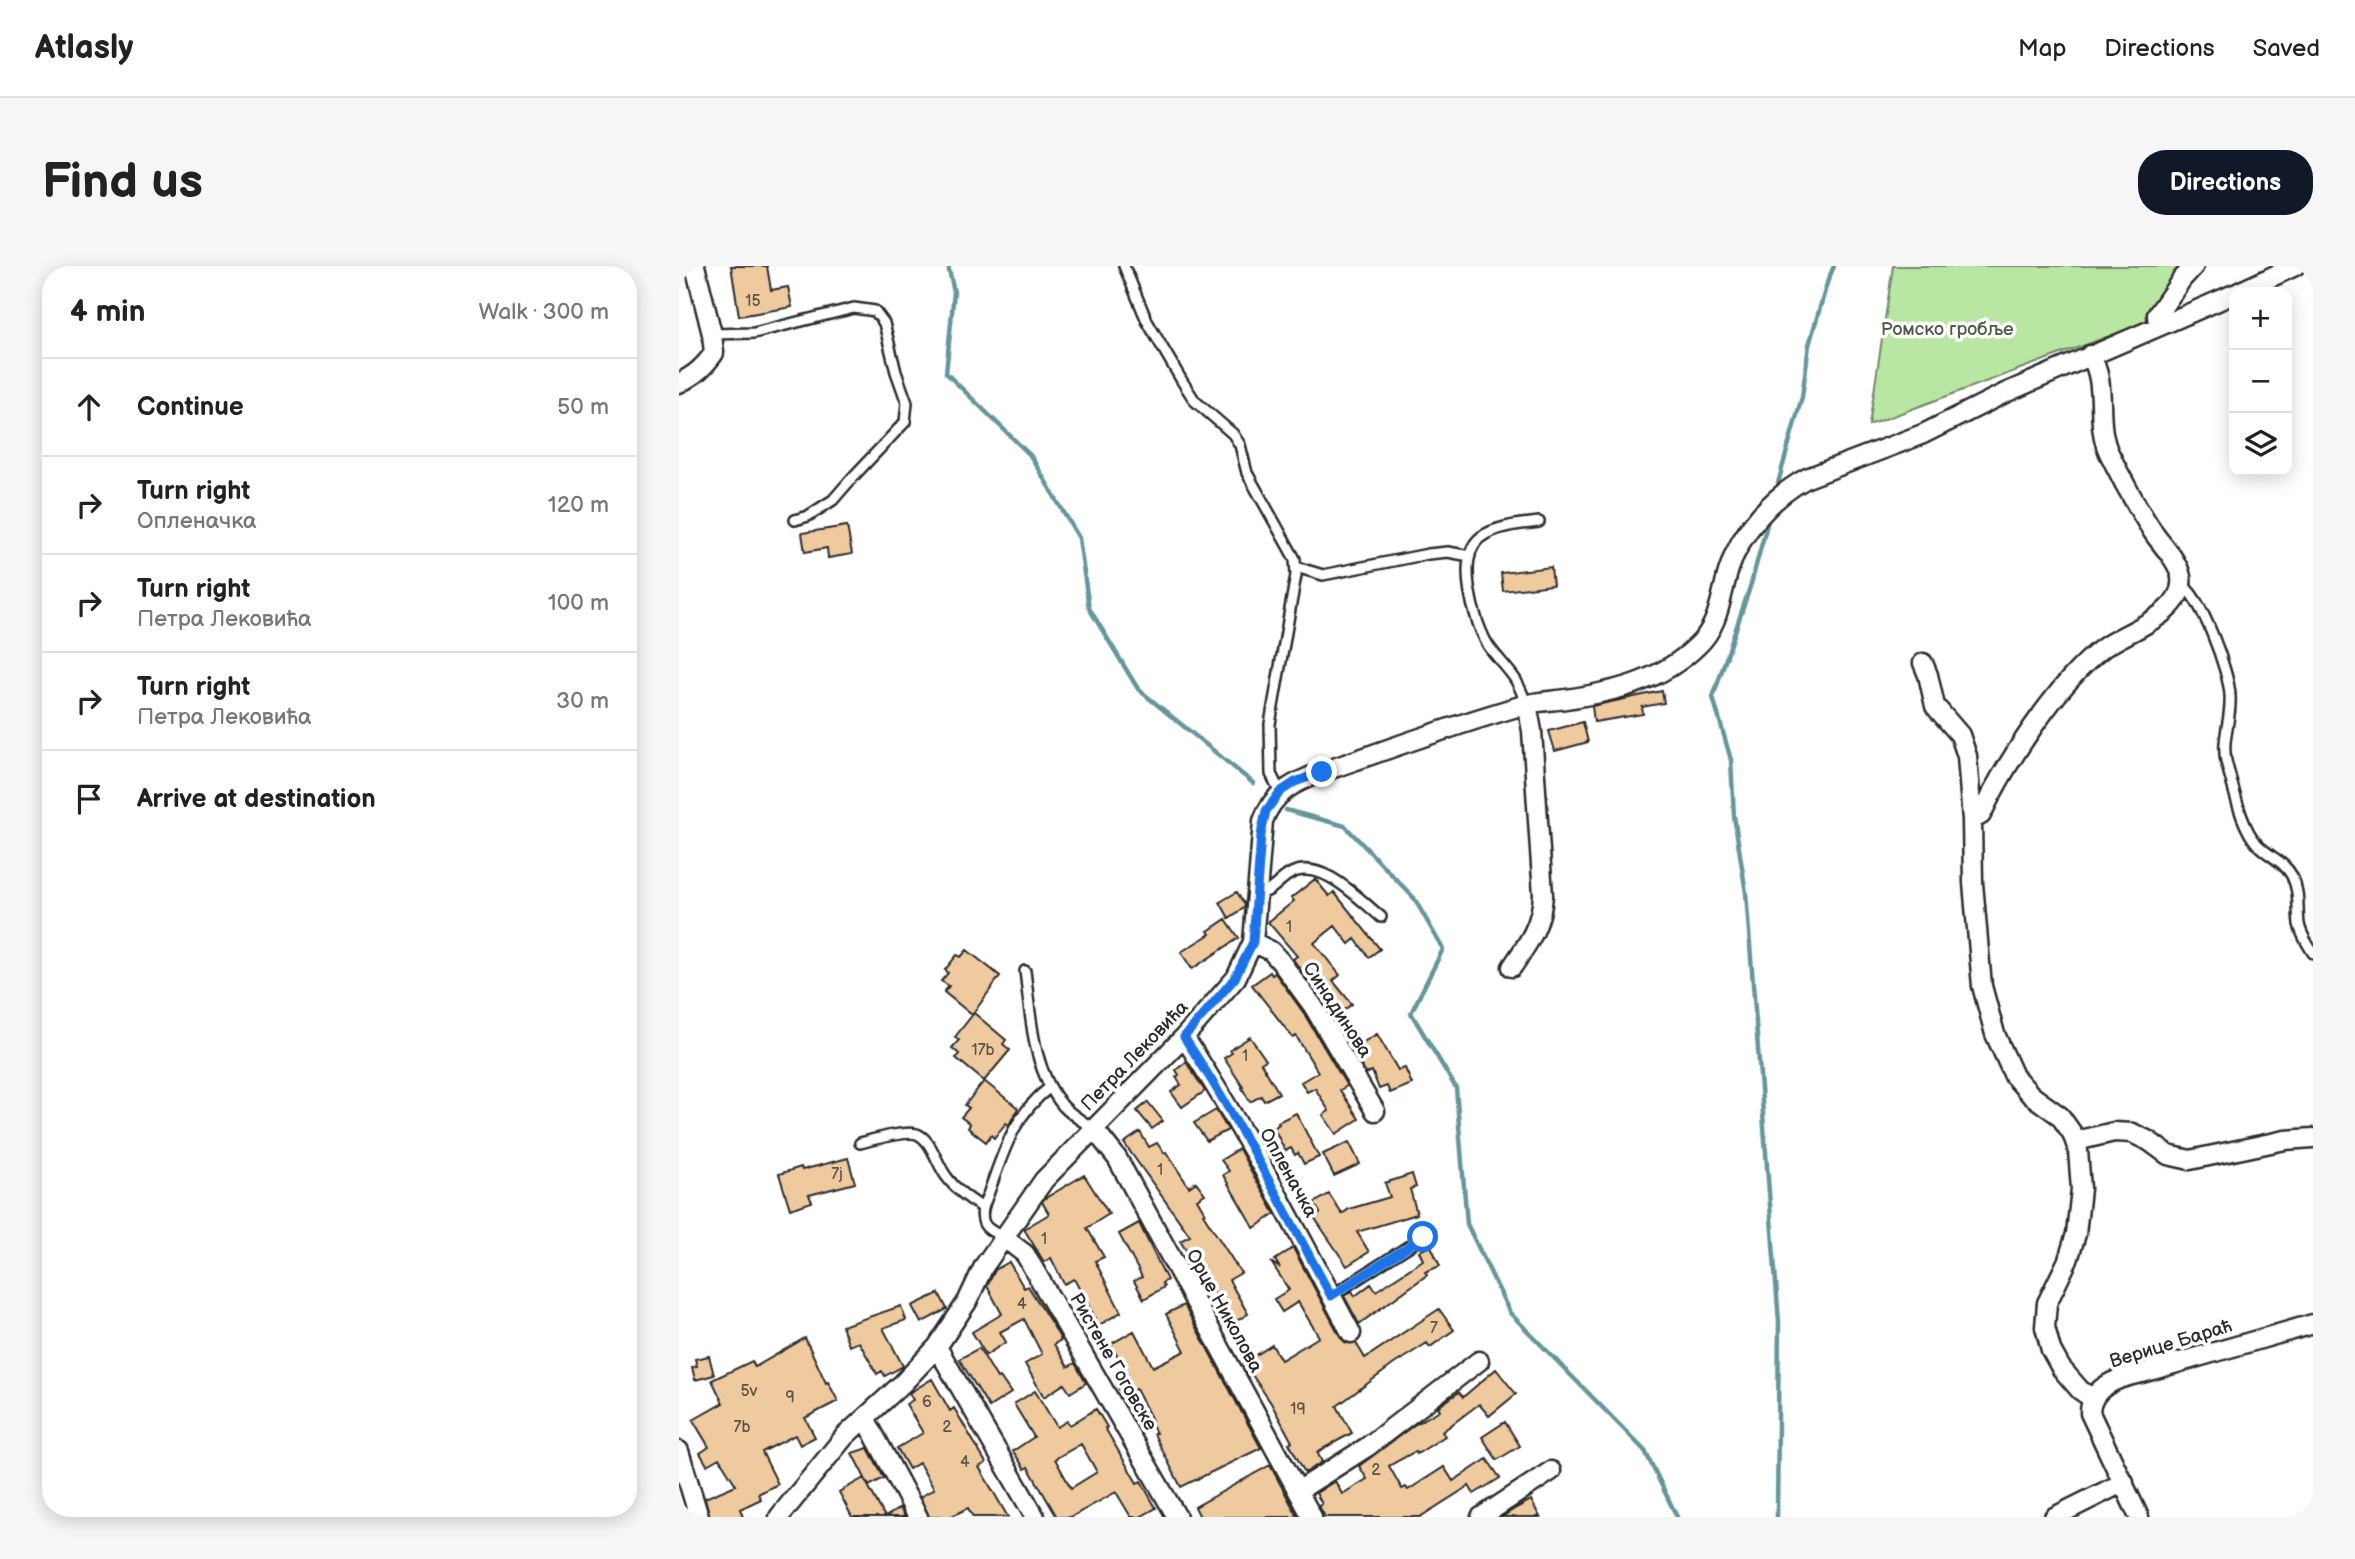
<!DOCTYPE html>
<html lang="en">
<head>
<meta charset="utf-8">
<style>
  :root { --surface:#fff; --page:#f6f6f6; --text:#222; --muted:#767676; --line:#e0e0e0; --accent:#111827 }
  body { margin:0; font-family:"Balsamiq Sans",sans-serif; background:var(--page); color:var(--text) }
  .controls { position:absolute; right:21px; top:21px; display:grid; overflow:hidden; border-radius:14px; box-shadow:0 4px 18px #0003 }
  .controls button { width:63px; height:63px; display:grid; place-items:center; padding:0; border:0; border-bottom:2px solid var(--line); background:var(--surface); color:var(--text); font:35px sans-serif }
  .stop { position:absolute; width:21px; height:21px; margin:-16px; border:5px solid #1a73e8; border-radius:50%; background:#fff }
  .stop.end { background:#1a73e8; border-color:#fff; box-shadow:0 2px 7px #0008 }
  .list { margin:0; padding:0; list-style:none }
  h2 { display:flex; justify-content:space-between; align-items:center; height:91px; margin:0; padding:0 28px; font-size:30px }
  h2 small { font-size:23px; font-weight:400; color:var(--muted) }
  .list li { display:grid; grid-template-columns:46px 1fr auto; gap:21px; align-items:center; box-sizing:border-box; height:98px; padding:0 28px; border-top:2px solid var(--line) }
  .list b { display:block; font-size:26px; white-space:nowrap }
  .list p { margin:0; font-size:23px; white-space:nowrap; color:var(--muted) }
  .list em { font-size:23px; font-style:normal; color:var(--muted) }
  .icon { flex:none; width:38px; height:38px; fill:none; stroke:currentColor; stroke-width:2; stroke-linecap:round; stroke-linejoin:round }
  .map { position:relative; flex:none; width:1634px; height:1251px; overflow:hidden; border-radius:28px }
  header { display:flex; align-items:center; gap:42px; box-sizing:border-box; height:98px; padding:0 35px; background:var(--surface); border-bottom:2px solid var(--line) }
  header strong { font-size:33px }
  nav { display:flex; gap:38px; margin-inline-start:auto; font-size:24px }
  .intro { display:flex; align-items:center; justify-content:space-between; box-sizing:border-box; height:168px; padding:0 42px }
  h1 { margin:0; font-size:49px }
  .button { padding:18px 32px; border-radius:28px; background:var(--accent); color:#fff; font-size:24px; font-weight:700 }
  main { display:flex; gap:42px; padding:0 42px }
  aside { flex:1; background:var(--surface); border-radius:28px; box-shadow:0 4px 18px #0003 }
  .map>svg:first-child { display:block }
  .green { fill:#bae6a3; stroke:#728867; stroke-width:2 }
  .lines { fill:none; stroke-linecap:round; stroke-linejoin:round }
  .stream { stroke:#66969b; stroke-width:4.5 }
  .building { fill:#efca9f; stroke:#2b2b2b; stroke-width:2; fill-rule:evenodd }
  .lane-casing { stroke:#2b2b2b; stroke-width:14 }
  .street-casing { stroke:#2b2b2b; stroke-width:23 }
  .lane { stroke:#fff; stroke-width:9 }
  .street { stroke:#fff; stroke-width:18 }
  .route { stroke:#1a73e8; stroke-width:9 }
  .labels { text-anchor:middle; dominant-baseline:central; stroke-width:7; stroke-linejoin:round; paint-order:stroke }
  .number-label { font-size:16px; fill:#5c5348 }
  .park-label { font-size:19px; fill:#4f5a49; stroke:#fff }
  .street-label { font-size:19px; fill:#2b2b2b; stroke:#fff }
</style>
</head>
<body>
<header>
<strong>Atlasly</strong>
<nav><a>Map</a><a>Directions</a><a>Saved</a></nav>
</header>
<div class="intro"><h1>Find us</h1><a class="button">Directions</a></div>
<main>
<aside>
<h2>4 min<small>Walk · 300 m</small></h2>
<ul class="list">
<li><svg class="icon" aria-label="ahead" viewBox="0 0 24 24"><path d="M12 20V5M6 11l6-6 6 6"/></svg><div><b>Continue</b></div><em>50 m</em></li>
<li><svg class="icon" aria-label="right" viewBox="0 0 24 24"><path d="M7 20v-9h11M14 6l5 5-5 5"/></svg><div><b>Turn right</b><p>Опленачка</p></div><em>120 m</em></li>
<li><svg class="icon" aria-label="right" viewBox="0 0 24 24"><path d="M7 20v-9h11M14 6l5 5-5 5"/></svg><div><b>Turn right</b><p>Петра Лековића</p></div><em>100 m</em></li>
<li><svg class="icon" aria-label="right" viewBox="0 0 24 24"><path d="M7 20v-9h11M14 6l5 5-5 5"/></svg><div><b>Turn right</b><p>Петра Лековића</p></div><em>30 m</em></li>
<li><svg class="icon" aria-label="arrive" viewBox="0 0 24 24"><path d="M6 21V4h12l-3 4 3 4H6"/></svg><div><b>Arrive at destination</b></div></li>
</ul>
</aside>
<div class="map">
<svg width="1634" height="1251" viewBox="0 0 1634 1251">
  <rect width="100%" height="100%" fill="#fff"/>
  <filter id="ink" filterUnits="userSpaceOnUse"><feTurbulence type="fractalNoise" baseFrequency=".0143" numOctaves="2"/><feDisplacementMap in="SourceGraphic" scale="14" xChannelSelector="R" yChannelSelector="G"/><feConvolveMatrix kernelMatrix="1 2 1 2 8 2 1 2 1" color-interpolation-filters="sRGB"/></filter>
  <g filter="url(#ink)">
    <!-- green -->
    <path class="green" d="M1214,0H1516L1468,56L1190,159Z"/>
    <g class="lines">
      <!-- stream -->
      <path class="stream" d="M269,0L275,26L267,107L351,189L400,272L410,342L459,423L574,517
        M1099,217L1123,131L1130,79L1149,14L1155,0
        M1089,255L1072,318L1034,431L1052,494L1055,550L1067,627L1100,1056L1098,1251
        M607,544L666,560L735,632L764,683L732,747L777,822L788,958L831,1047L966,1185L998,1251"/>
    </g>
    <!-- building -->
    <path class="building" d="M52,0H88L92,24L109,21L113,41L60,50Z
      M168,260L173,288L149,292L148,282L126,286L123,267Z
      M872,301L874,319L824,325L822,307Z
      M983,425L985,437L963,441L964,448L915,456L913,440Z
      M904,456L909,476L876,485L870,465Z
      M636,613L650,630L655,626L701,683L690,691L676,673L670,678L656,660L635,677L661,709L654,715L673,738L655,752L614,693L618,690L589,656L615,635L612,632Z
      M558,626L566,639L565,642L550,652L541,636Z
      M547,653L560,672L513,703L502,686L531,668L529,665Z
      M288,684L321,710L293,749L265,726L270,720L262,715L269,707L266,704L278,689L282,691Z
      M591,706L593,709L596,707L624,746L668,820L661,824L680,853L657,868L644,849L650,845L636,822L628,826L622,816L639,806L617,770L614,772L573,719Z
      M295,747L327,774L324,778L331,784L305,815L277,792L280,788L273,782L280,774L276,771Z
      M698,768L719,804L726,802L733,818L711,827L708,820L700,823L693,805L687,808L673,783Z
      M571,771L587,794L582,797L600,827L585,835L582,830L571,836L563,822L564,821L545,792L553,787L551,784Z
      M507,796L526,825L503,841L492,826L502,819L497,811L500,809L497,804Z
      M305,815L339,842L330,859L327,857L315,872L312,869L307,876L289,862L291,858L282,851L290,842L286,839Z
      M469,836L484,855L473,863L458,845Z
      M537,844L549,864L528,875L515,857Z
      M617,847L640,891L625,898L619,887L616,889L612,882L606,885L595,862L600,858L599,856Z
      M461,866L470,881L478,877L485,887L487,886L510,921L517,916L526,928L518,933L526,947L524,948L562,1007L550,1014L569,1048L556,1056L552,1050L545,1054L535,1037L540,1035L501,975L511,970L445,877Z
      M670,876L681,898L655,910L644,888Z
      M560,883L596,948L575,962L544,909L550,905L542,894Z
      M169,892L176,917L130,929L133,936L111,943L100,908L122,901L123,904Z
      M733,908L737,921L731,923L738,948L678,966L690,986L668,1000L635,951L641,947L635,937L650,928L663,948L670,943L711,931L706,917Z
      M405,909L430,948L408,962L425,991L416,995L442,1046L420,1059L395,1013L385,1018L372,992L365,996L345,963L370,948L363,936L365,933Z
      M460,957L488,1014L483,1017L485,1021L465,1033L455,1015L463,1011L440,968Z
      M752,980L761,1000L746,1006L748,1009L680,1058L665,1030L673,1025L676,1030L692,1018L697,1025L744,994L740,985Z
      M614,982L662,1072L667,1077H677L686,1092L760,1043L775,1064L751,1081L748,1077L715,1098L658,1140L673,1167L638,1186L643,1196L626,1207L610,1177L613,1176L592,1137L565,1097L593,1079L602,1094L640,1071L619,1036L603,1046L595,1033L610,1024L592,996L601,1002L596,994Z
      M330,996L345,1022L349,1020L376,1063L382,1074L375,1078L389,1101L396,1097L407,1117L391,1127L385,1118L365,1131L346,1098L363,1088L345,1053L321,1066L327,1076L307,1089L293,1066L323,1048L308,1020L316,1004Z
      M260,1027L268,1043L242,1057L233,1040Z
      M505,1039L582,1182L502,1221L475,1168L477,1167L471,1156L473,1154L457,1123L443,1130L438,1119L450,1113L432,1078L455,1065L474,1101L506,1085L487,1048Z
      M222,1040L227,1054L204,1062L224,1100L206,1110L203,1105L198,1108L180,1076L170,1080L163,1060Z
      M126,1072L147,1117L149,1116L159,1135L126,1152L136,1171L121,1179L116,1169L83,1186L99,1218L79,1228L82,1233L61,1243L64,1251H31L26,1232L57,1219L40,1192L28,1199L21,1187L30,1181L14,1154L44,1137L33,1114L73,1095L76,1101Z
      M300,1082L318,1112L321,1111L332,1127L310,1141L280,1093Z
      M30,1090L35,1109L16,1114L13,1101L18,1100L16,1093Z
      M817,1103L837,1128L810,1150L800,1138L763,1166L766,1170L738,1188L737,1185L710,1200L723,1223L727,1221L729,1224L765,1201L774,1215L808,1193L821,1212L795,1228L790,1220L741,1251H646L640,1240L643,1238L637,1227L656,1215L663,1228L688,1213L680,1200L735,1159L761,1144L759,1141L780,1126L784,1131Z
      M253,1113L271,1145L275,1142L307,1197L300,1201L329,1251H294L289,1242L271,1251H250L241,1231L255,1223L240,1197L230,1203L218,1182L244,1167L227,1138L234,1134L230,1127Z
      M356,1125L378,1161L388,1155L391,1159L417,1143L428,1161L426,1162L458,1217L462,1215L477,1242L461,1251H452L437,1226L392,1251H378L349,1201L346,1203L334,1185L355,1171L335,1138ZM402,1178L418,1206L392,1222L376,1193Z
      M826,1156L841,1180L818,1194L803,1171Z
      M189,1182L205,1212L190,1220L173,1187Z
      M591,1199L619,1251H521L516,1241Z
      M185,1212L206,1251L221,1242L226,1251H173L160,1226Z
      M852,1234L861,1251H823L837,1242Z"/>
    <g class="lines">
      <!-- lane casing -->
      <g class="lane-casing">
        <path id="lane" d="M445,0L468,55L503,115L516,135L554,168L561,179L568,207L616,293L617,309L591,458L592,508L601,526
          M33,68L75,67L175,42L196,45L205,57L217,106L228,137L226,156L173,212L154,234L129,250L116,254
          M617,301L644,309L749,288L769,286L791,290
          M1502,318C1522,329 1550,406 1551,429C1553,456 1540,475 1549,503C1556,527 1562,560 1578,578C1589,590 1605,595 1613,610C1621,626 1618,641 1620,658C1622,669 1628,677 1634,687
          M848,438C844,430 841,421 836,413C828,401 817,391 809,379C795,356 776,291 802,271C817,260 842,258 860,256
          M578,628C592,627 598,616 609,609C640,589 680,633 702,651
          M346,705C352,751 353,803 384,840C392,849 405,856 415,863
          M181,877C193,874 230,863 240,869C253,876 258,898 267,910C277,924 290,933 304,942
          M324,971C317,967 305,963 304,954C301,943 308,933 311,923C326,882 335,849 371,821
          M652,1030L744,971"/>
      </g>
      <!-- street casing -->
      <g class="street-casing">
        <path id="street" d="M1560,26L1616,0
          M1479,59L1478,49L1503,13L1515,0
          M0,117C16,109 25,101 35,87L33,68L16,0
          M1244,397L1249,409L1256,440L1281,469L1288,490L1293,554L1294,617L1303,720L1316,768L1335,810L1352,829L1381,850L1393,867L1399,884L1402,923L1397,968L1389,994L1368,1037L1366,1061L1372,1084L1382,1102L1401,1124L1414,1133
          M1293,554L1302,549C1326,498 1379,416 1424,382C1449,364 1507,348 1502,311C1499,294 1483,280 1474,266C1458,241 1443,214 1430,187C1415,155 1430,119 1411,89
          M574,676L592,685L601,695L634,740L696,845
          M833,701C850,676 862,660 864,629L853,465L848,438
          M505,771C567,865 619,967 672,1067
          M415,863L438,892L633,1251
          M1397,875L1435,866L1453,867L1470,875L1489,889L1511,894L1606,874L1634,872
          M324,971L346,988L498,1251
          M258,1081L356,1251
          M186,1152L239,1251
          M0,1185L20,1251
          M619,1225L688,1181L800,1095
          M100,1251L166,1170L224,1117L258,1081L288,1036L305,1000L365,914L505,771L557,712L574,676L584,555C594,526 616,516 643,506C710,483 777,458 845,439C859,435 874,435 887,433C935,426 982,415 1018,380C1041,359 1041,331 1050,303C1062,265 1093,231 1128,212L1244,168L1326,127L1555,28
          M802,1251L872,1205
          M1375,1251L1445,1216
          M1460,1251L1411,1147C1411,1120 1441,1111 1463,1107L1634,1058"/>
      </g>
      <!-- lane -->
      <use href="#lane" class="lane"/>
      <!-- street -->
      <use href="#street" class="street"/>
    </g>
  </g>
  <g class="lines" filter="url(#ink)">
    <!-- route -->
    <path class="route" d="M643,506L616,516L601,526L587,545L582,569L574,676L556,712L505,771C560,854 605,943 652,1030L744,971"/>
  </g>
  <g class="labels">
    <!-- number labels -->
    <g class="number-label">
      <text x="74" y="35">15</text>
      <text x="610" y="661">1</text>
      <text x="304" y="784">17b</text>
      <text x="566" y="790">1</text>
      <text x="481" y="904">1</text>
      <text x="158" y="908">7j</text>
      <text x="365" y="973">1</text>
      <text x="343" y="1038">4</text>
      <text x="755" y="1062">7</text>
      <text x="70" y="1125">5v</text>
      <text x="111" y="1131">9</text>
      <text x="248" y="1136">6</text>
      <text x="619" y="1143">19</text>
      <text x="63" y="1161">7b</text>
      <text x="268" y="1161">2</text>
      <text x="286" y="1196">4</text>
      <text x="697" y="1204">2</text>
    </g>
    <!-- park labels -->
    <g class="park-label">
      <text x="1268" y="63">Ромско гробље</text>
    </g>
    <!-- street labels -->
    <g class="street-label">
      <text transform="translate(658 744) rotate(57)">Синадинова</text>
      <text transform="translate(456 790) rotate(-46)">Петра Лековића</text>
      <text transform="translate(609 907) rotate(61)">Опленачка</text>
      <text transform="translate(545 1045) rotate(61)">Орце Николова</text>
      <text transform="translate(1492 1078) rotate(-17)">Верице Бараћ</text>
      <text transform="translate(434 1096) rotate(60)">Ристене Гоговске</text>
    </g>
  </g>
</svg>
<div class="controls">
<button>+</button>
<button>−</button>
<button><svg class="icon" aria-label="layers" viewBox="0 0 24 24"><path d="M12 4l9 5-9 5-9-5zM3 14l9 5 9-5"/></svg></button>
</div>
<div class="stop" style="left:744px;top:971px"></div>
<div class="stop end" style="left:643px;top:506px"></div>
</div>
</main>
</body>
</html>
